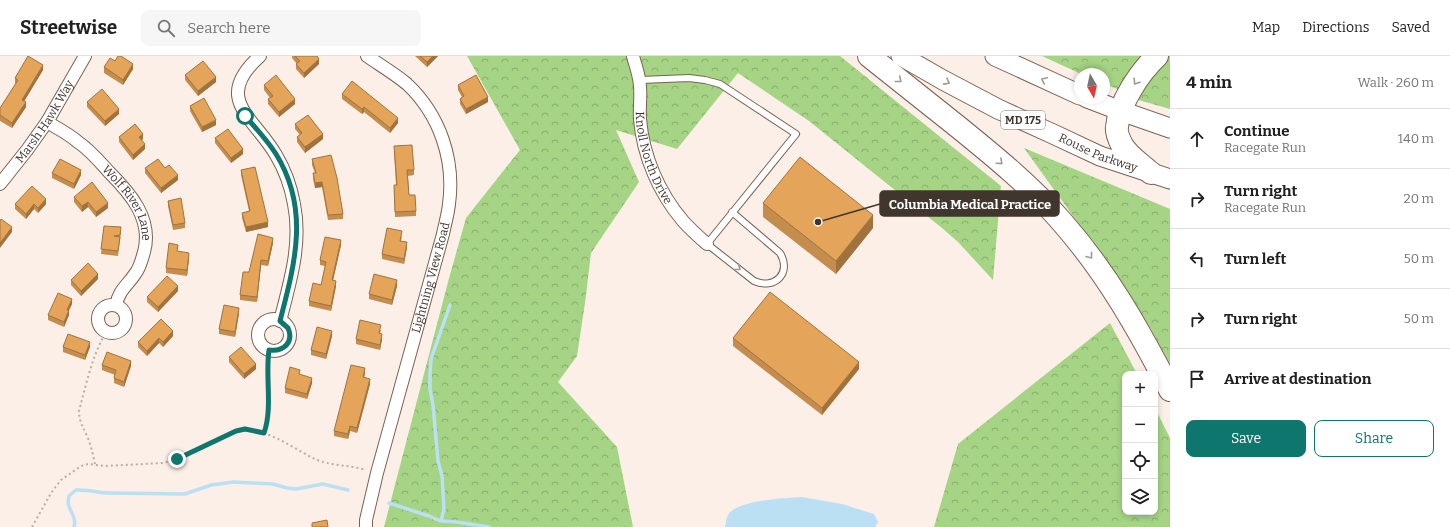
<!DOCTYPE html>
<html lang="en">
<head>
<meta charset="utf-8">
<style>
  :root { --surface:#fff; --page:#f6f6f6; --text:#202124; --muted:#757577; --line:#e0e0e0; --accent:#0f766e }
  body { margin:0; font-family:Bitter,serif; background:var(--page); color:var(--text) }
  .controls { position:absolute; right:12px; bottom:12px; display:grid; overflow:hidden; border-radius:8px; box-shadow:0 2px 6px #0003 }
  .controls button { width:36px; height:36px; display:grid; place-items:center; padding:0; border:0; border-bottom:1px solid var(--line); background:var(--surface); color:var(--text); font:20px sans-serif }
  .compass { position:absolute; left:1074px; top:12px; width:36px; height:36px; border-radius:50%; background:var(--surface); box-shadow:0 2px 6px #0003; rotate:171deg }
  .stop { position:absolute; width:12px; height:12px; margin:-9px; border:3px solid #0f766e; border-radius:50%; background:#fff }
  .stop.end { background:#0f766e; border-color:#fff; box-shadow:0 1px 4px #0008 }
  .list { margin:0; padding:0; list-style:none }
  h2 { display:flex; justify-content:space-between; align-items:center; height:52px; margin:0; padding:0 16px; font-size:17px }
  h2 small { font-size:13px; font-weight:400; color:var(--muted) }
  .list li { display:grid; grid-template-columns:26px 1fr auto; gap:12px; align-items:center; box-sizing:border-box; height:60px; padding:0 16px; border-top:1px solid var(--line) }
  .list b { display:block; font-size:15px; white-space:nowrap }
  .list p { margin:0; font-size:13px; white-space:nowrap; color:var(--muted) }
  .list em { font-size:13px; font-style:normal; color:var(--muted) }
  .actions { display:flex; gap:8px; padding:12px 16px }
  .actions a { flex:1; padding:9px 0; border:1px solid var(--accent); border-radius:8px; text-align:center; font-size:14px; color:var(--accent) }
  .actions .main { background:var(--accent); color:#fff }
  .icon { flex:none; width:22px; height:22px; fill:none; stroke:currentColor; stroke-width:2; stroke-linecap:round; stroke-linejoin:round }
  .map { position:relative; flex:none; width:1170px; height:471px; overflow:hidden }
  header { display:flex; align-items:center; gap:24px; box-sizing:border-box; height:56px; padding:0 20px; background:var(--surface); border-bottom:1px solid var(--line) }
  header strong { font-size:19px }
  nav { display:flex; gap:22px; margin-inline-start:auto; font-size:14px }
  .search { width:280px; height:36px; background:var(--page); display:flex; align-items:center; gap:10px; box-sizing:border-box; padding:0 14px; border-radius:8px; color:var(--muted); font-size:15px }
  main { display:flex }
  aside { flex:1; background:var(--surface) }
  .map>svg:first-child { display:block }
  .forest { fill:url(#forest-crowns) }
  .water { fill:#bbe0f4 }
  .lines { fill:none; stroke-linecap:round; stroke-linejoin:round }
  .stream { stroke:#bbe0f4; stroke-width:3.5 }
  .lane-casing { stroke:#7b6251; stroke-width:8 }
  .street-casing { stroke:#7b6251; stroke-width:14 }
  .primary-casing { stroke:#7b6251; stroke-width:21 }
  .highway-casing { stroke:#7b6251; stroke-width:24 }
  .path { stroke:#b9ada5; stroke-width:2; stroke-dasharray:2 3; stroke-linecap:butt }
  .lane { stroke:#fff; stroke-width:6 }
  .street { stroke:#fff; stroke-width:12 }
  .primary { stroke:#fff; stroke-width:19 }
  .highway { stroke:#fff; stroke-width:22 }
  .wall { fill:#c48d4d }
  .shaded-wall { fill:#a0733e }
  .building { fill:#e4a459; stroke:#a0733e }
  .oneway { stroke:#a09a96 }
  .route { stroke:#0f766e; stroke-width:5 }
  .labels { text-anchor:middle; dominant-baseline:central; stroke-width:3.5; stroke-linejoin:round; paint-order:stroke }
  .shield { fill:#fff; stroke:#7a726d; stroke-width:1 }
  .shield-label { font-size:11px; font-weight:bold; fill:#41362e }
  .street-label { font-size:12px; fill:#41362e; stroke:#fff }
  .leader { fill:none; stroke:#41362e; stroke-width:1.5 }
  .callout-dot { fill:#41362e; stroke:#fff; stroke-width:1.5 }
  .callout { fill:#41362e; stroke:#41362e; stroke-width:1.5 }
  .callout-label { font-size:13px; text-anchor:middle; font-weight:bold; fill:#fff }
</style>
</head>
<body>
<header>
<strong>Streetwise</strong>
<div class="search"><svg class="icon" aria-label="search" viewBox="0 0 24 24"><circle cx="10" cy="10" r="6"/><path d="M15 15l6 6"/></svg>Search here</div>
<nav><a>Map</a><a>Directions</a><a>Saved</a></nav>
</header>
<main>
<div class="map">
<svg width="1170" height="471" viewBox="0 0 1170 471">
  <defs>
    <pattern id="forest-crowns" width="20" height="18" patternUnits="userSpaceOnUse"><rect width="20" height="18" fill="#a5d484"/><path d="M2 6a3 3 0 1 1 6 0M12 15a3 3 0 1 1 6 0" fill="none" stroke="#88ad6c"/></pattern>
  </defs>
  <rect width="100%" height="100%" fill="#fbefe7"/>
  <!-- forest -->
  <path class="forest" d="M467,0H840L1001,130L993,224L958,186L942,172L809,65L738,17L677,93L616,74L639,126L591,197L585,247L577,300L558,326L617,391L633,471H384L448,226L466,162L520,94Z
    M1042,0H1145L1130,14L1120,34L1104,28V18H1081Z
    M1169,0H1170V53L1135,43L1155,12Z
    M1024,92L1170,153V309L1151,273L1112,214Z
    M1110,267L1137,318H1125V456H1155V352L1170,382V471H934L958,388Z"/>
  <!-- water -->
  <path class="water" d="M802,441L842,448L874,458L878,466L875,471H725C726,467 726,462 728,459C736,444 786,442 802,441Z"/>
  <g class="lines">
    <!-- stream -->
    <path class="stream" d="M389,447L429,460L441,465L457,466L489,471
      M441,465L444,453L442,420L438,405L433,349L430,333V318L431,303L450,249
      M74,471C77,462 70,456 68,447C68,445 69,443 69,440L76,434C88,433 98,437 110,437L185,438L211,429L234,426L273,428L287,432L296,433L323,428L348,434"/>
    <!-- lane casing -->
    <g class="lane-casing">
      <path id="lane" d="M640,24L689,22L705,24L720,28L796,78L707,188L754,225C775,234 792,217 780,197L732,156"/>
    </g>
    <!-- street casing -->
    <g class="street-casing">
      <g id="street">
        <path d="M260,0C212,43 254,61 276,99C285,114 291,131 294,148C302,188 290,226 280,265"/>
        <path id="s1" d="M633,0C635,8 638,16 639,23C642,36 639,50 640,63C643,100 659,137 683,165C690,173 699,181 707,188"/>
        <path id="s2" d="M47,66C57,72 69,78 78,86C90,94 99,105 109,116C130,137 153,163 144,196C142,203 140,212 135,218C127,230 119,234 116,249"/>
        <path id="s3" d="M0,128L27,94L47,66L85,0"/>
        <circle cx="112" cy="263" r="14"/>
        <circle cx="274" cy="279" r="16"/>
        <path id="s4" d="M366,471V464L377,417L443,178C445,168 448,158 449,148C455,104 440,59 407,28C395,18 380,9 367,0"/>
      </g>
    </g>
    <!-- primary casing -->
    <g class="primary-casing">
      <g id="primary">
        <path id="s5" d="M901,0L943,24L998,53L1053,78L1100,100L1170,123"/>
        <path d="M995,0L1080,39"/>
        <path d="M1087,42L1121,55L1170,72"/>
      </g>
    </g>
    <!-- highway casing -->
    <g class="highway-casing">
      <path id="highway" d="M869,0C898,23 928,47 957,70C994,100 1031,130 1062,166C1107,217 1139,274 1170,334
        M1151,117C1141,108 1128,100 1122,89C1120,85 1116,76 1117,71C1119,47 1140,16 1157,0"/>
    </g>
    <!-- path -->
    <path class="path" d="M264,377L267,367V305L269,294
      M95,408C93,399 91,389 87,380C83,371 79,365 79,355C86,329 92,300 106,276
      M32,471L51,437L61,424L81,410L88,408L104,410L163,407L177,403L236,375C267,370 291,392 317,404C333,410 350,409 366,414"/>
    <!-- lane -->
    <use href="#lane" class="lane"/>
    <!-- street -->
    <use href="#street" class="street"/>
    <!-- primary -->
    <use href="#primary" class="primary"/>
    <!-- highway -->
    <use href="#highway" class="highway"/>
  </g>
  <!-- wall -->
  <path class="wall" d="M292,0H317L319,8L304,22L296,13V8H297L292,2Z
    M415,0H438L427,11Z
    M115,5L133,13L123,29L104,17V11Z
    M43,14L24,45L26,51L12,72L0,65V52L16,28L15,27V22Z
    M185,19L216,26L198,40L185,24Z
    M264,29L295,48L279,61L268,48V43L270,42L264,34Z
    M458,29L488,46L466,58L460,48V43L462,41L458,34Z
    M342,38L398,67L390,77L364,56L362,58L342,43Z
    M87,46L119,58L105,70L87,51Z
    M190,50L216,69L202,76L190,55Z
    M295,68L323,83L305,97L297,86V81L300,79L295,73Z
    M119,81L143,83L141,84L145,93L133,104L119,86Z
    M215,82L243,98L231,107L215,87Z
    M394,95L414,114V119L408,120L409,139L416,155V160L395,161L394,134L396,129Z
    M312,103L343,158V163L328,164L322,131L315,132L313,123V117H315L312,109Z
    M145,112H165L178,124L161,137L145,117Z
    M241,114L268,171L246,176L242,162V157L249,155L241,119Z
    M52,117L81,119L74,133L52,122Z
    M74,141L108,152L96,161L88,151L82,156L74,146Z
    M168,145L185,167V172L173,174L168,150Z
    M763,147L873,172L836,218L763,161Z
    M15,148H46L38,157L34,153L26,163L15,153Z
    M104,170L121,176L118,200L101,198Z
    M402,180L401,185L407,191L404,208L382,203V198Z
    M273,187L268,210L261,209L257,246L240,244V239L249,216Z
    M341,189L333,224L336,230L331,255L309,250V245L321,229L325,210L320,209V204Z
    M177,195L189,202L187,220L166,217V212Z
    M98,223L81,240L71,229V224Z
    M397,230L392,249L369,243V238Z
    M178,235L158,256L147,246V241Z
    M72,248L69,254V259L64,271L48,264V259Z
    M239,257L235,281L219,278V273Z
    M161,263L173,280L163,291L159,287L147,300L138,291V286Z
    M381,274L380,278L382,283L380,294L356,288V283Z
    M332,280L326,303L311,299V294Z
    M733,282L859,313L822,359L733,290Z
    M63,291H90L85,304L63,296Z
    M229,301L256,313L244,323L229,306Z
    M102,309L131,310L124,331L114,327V322L115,319L102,314Z
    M365,317L364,321L370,328L357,377L350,375L348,383L334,380V375Z
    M300,319L312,327L307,343L285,337V332Z"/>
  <!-- shaded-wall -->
  <path class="shaded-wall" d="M433,0H438L427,11V6Z
    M319,3V8L304,22V17Z
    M133,8V13L123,29V24Z
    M43,9V14L22,49V44Z
    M216,21V26L198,40V35Z
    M488,41V46L466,58V53Z
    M295,43V48L279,61V56Z
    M26,46V51L12,72V67Z
    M364,51V56L362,58V53Z
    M119,53V58L105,70V65Z
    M398,62V67L390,77V72Z
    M216,64V69L202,76V71Z
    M143,78V83L139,86V81Z
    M323,78V83L305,97V91Z
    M145,88V93L133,104V99Z
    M243,93V98L231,107V102Z
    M81,114V119L74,133V128Z
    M178,119V124L161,137V132Z
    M322,126V131L315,132V127Z
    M46,143V148L38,157V152Z
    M88,146V151L82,156V150Z
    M108,147V152L96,161V156Z
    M34,148V153L26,163V158Z
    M873,159V172L836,218V205Z
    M268,166V171L246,176V171Z
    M12,171V176L0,192V187Z
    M273,182V187L268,210V205Z
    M341,184V189L332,229V224Z
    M407,186V191L404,208V203Z
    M189,197V202L187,220V214Z
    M261,204V209L257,246V241Z
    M98,218V223L81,240V235Z
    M397,224V230L392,249V244Z
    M336,225V230L331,255V250Z
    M178,230V235L158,256V251Z
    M72,243V248L67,258L69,254V259L64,271V266L67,254Z
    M239,252V257L235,281V276Z
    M173,275V280L163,291V286Z
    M332,275V280L326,303V298Z
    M382,278V283L380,294V289Z
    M159,282V287L147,300V295Z
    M90,286V291L85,304V299Z
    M131,305V310L124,331V326Z
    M859,306V313L822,359V352Z
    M256,308V313L244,323V318Z
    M365,312V317L363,326V321Z
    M312,322V327L307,343V338Z
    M370,323V328L357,377V372Z
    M350,370V375L348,383V378Z"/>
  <!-- building -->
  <path class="building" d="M28,0L43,9L22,44L26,46L12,67L0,59V52L18,24L15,22Z
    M118,0H121L133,8L123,24L104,11L110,2L115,5Z
    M295,0H317L319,3L304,17L296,8L300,5Z
    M420,0H433L427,6Z
    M203,5L216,21L198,35L185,19Z
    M276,19L295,43L279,56L268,43L273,40L264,29Z
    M476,19L488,41L466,53L460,43L464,40L458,29Z
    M352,25L398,62L390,72L364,51L362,53L342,38Z
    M102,33L119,53L105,65L87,46Z
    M204,42L216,64L202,71L190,50Z
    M308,59L323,78L305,91L297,81L302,77L295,68Z
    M135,68L143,78L139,81L145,88L133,99L119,81Z
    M228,73L243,93L231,102L215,82Z
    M412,89L414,114H407L409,139H415L416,155L395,156L394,129H397L394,90Z
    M331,99L337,122L343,158L328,159L322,126L315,127L313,117H316L312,103Z
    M800,101L873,159L836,205L763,147Z
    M60,103L81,114L74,128L52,117Z
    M158,103L165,112L169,109L178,119L161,132L145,112Z
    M255,111L268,166L246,171L242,157L250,155L241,114Z
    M92,126L108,147L96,156L88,146L82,150L74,141Z
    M32,130L46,143L38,152L34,148L26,158L15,148Z
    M181,142L185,167L173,169L168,145Z
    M1,163L12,171L0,187V165Z
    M104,170L121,171L120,179L114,180L120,181L118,195L101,193Z
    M387,172L402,175L400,185L407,186L404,203L382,198Z
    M258,178L273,182L268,205L261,204L257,241L240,239L243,216H249Z
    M325,181L341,184L332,224L336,225L331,250L309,245L313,227L321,229L326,206L320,204Z
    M169,187L178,189L177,195L189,197L187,214L166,212Z
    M88,207L98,218L81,235L71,224Z
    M374,218L397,224L392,244L369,238Z
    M167,220L178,230L158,251L147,241Z
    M770,236L859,306L822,352L733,282Z
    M58,237L72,243L67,254H69L64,266L48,259Z
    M224,249L239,252L235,276L219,273Z
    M161,263L173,275L163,286L159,282L147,295L138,286Z
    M360,264L381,269L379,277L382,278L380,289L356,283Z
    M317,271L332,275L326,298L311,294Z
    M68,278L90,286L85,299L63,291Z
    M241,291L256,308L244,318L229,301Z
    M107,296L131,305L124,326L114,322L116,314L102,309Z
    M351,309L365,312L363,321L370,323L357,372L350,370L348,378L334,375Z
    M290,311L300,314L299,318L312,322L307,338L285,332Z
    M327,464L328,471H312V467Z"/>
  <!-- one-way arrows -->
  <defs><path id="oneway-chevron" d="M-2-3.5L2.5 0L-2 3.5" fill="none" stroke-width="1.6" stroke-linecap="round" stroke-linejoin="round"/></defs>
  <g class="oneway">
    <use href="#oneway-chevron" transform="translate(899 24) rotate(39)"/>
    <use href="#oneway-chevron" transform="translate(1044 24) rotate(-155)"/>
    <use href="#oneway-chevron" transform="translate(947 26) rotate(28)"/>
    <use href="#oneway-chevron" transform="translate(1136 26) rotate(123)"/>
    <use href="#oneway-chevron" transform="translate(1000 106) rotate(42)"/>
    <use href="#oneway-chevron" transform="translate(1090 200) rotate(52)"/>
    <use href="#oneway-chevron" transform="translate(738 212) rotate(38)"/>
  </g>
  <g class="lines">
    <!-- route -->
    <path class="route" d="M177,403L236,375L245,373L264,377C273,351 265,321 269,294C284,296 294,286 288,272L280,265C295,207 310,153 276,98C267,84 256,72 245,60"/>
  </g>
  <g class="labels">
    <!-- shield labels -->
    <rect class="shield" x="1001" y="55" width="44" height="18" rx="3"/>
    <g class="shield-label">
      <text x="1023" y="64">MD 175</text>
    </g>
    <!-- street labels -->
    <g class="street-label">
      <text stroke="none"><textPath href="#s3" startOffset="77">Marsh Hawk Way</textPath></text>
      <text stroke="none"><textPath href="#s5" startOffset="220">Rouse Parkway</textPath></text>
      <text stroke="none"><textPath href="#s1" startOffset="105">Knoll North Drive</textPath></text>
      <text stroke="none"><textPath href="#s2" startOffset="117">Wolf River Lane</textPath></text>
      <text stroke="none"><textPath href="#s4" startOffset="258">Lightning View Road</textPath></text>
    </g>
  </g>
  <!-- callouts -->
  <path class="leader" d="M818 166L880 148"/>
  <circle class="callout-dot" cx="818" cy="166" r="4"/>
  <rect class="callout" x="880" y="135" width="179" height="25" rx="4"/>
  <g class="callout-label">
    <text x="970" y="153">Columbia Medical Practice</text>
  </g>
</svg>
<div class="controls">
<button>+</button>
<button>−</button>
<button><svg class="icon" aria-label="locate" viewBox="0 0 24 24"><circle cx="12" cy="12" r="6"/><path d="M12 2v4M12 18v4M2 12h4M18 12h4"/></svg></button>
<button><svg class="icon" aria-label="layers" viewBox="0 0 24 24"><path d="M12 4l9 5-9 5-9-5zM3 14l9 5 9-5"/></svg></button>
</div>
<svg class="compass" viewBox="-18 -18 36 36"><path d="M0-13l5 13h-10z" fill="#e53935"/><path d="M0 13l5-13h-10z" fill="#757577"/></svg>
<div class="stop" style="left:245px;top:60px"></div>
<div class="stop end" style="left:177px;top:403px"></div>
</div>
<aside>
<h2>4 min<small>Walk · 260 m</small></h2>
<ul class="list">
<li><svg class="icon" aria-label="ahead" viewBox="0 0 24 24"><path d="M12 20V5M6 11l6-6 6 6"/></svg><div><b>Continue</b><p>Racegate Run</p></div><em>140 m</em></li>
<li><svg class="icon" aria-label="right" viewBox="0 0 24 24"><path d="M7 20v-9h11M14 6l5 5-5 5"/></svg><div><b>Turn right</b><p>Racegate Run</p></div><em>20 m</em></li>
<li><svg class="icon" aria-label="left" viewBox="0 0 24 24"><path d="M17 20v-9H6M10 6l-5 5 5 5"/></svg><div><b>Turn left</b></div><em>50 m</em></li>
<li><svg class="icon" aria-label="right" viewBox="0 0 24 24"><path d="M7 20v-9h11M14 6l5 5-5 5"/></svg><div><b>Turn right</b></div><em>50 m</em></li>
<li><svg class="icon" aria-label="arrive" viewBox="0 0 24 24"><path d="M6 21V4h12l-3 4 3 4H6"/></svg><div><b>Arrive at destination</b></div></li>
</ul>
<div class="actions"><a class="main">Save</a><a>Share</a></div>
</aside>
</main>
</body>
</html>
